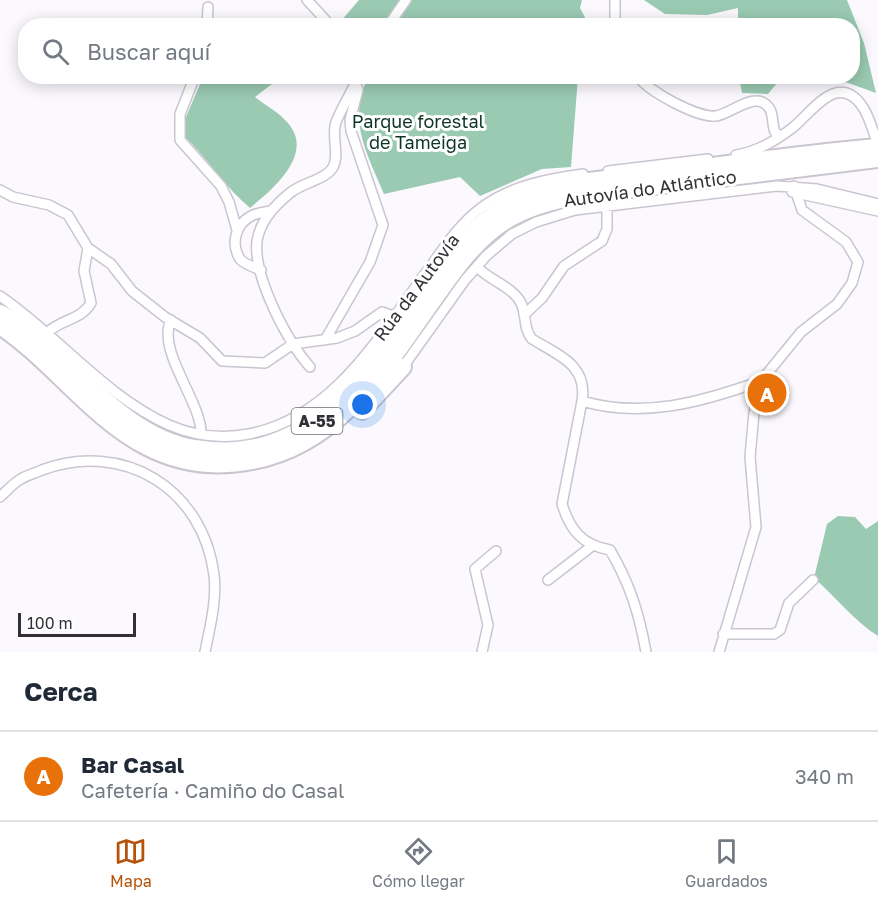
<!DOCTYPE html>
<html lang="es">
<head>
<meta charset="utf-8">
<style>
  :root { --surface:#fff; --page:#f2f2f3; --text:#1f2937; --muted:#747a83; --line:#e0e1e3; --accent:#b45309 }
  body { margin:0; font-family:"Golos Text",sans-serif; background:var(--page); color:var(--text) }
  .scale { position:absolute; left:18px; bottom:15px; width:118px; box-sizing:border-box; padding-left:6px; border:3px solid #323035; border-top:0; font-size:16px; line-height:21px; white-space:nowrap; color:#323035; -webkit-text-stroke:4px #fff; paint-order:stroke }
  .you { position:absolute; left:363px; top:405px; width:21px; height:21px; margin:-15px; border:4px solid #fff; border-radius:50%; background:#1a73e8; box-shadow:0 0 0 9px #1a73e833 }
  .badge { display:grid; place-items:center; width:39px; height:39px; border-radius:50%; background:var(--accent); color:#fff; font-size:20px; font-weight:700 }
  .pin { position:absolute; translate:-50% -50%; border:3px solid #fff; box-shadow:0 2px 6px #0006 }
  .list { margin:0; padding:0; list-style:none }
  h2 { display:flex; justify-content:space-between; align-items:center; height:78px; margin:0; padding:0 24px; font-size:26px }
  h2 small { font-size:20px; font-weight:400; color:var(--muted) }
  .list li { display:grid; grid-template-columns:39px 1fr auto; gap:18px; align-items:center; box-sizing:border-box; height:90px; padding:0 24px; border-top:2px solid var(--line) }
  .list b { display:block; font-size:22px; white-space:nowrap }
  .list p { margin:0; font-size:20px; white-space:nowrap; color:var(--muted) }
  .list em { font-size:20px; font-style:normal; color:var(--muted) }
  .icon { flex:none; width:33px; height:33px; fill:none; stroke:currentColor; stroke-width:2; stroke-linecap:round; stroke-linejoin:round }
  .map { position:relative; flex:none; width:878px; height:652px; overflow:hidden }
  .search { position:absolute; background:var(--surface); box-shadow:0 3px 15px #0003; left:18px; right:18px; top:18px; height:66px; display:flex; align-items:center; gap:15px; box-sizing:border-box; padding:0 21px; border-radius:24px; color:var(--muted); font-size:22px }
  .sheet { height:168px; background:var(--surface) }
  nav { display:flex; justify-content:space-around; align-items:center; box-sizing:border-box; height:84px; border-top:2px solid var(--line); background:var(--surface); font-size:16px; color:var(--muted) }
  nav a { display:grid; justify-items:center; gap:3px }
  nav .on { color:var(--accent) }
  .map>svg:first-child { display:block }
  .forest { fill:#9acab2 }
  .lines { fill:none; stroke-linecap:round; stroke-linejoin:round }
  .street-casing { stroke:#cac5d0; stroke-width:12 }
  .highway-casing { stroke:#cac5d0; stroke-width:20 }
  .street { stroke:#fff; stroke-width:9 }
  .highway { stroke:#fff; stroke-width:16 }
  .labels { text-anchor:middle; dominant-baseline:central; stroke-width:6; stroke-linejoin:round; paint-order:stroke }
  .shield { fill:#fff; stroke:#706e72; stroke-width:1.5 }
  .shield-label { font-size:16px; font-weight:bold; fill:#323035 }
  .park-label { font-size:18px; fill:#0c3525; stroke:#fff }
  .street-label { font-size:18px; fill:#323035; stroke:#fff }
</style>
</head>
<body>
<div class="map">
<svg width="878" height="652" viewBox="0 0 878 652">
  <rect width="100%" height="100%" fill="#fbf9fe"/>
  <!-- forest -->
  <path class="forest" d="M359,0H582L580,8L589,25L341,26L340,22Z
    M644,0H847L864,43L876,93L840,80L838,77L852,76V26L738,25V8L707,15L665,14Z
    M203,77H276L272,84L255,97C265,105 277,111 285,120C318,152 273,189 250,208C225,187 208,159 184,136L186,117Z
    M368,77H578L571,167L542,169L480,196L460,177L384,194C367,153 347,121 368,77Z
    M739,77V76L782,77L768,94L742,93Z
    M838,516L855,517L866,529L878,521V636C854,621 836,597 814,578L827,524Z"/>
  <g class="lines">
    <!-- street casing -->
    <g class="street-casing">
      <path id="street" d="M307,0L331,26
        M615,0V26
        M207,26L208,7
        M388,26L406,0
        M195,76L180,114V140L221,186L229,202L237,230
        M638,76C647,91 698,118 716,116C730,114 750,95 764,103C775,110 771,122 775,132L780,136
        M736,155C756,152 775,141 791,129C810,115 837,70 862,106C870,117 873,132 878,145
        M608,171L708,159
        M0,190L13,197L49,205L68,215L88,248L111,264L132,291L165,317L200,338L222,361L265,363L293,344L337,338L355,331L382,312L393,316
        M792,192L878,211
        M477,267C489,280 513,287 521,303C527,316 523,329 532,339C558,355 588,365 582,401
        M261,270C254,267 245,265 240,259C230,243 236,223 253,215C258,213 266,212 271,211
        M0,296C57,335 106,397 169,425C194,436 222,439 249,434C337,417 383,329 433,263C447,243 461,223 481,208C510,186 547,179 583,174
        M524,315L542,298L564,266L602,241L607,229V208
        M171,320C156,351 202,402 201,434
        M48,332C62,319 81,320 91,303L84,271L88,248
        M325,340L370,262L383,225L351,131L350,120L358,90L356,85
        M310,367C287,341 253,277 257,241C260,221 275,205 290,193C301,183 326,180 333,167C340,155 331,136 336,122C342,107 352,91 359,76
        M403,367L465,280L486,256L512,234L536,222L575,210L777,186L817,189L878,204
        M0,497C7,491 13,483 21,479C27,475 36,473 42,470C123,440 203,488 214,575C217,600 210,627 205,652
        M548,580L592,546
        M723,634H774L780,630L789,603L813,580
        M482,652L488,625L475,569L496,551
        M646,652C639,613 630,584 610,550C582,545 570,530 562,504L582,401C643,419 702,402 761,381
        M719,652L756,527L750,457L754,413L761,381L801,332L837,304L852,283L858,262L846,242L802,210L794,186"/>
    </g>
    <!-- highway casing -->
    <g class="highway-casing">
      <path id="highway" d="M0,313C19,322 34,336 50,350C92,387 136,438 194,448C312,467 367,371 427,288C450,255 473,224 510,204C555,180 611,179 661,173C733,163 806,153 878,147
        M0,326C52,361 91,418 147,447C180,464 217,468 253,461C346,443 391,358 442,288C459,264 479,238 504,222C526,208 551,202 576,196L878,159
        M362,411L403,367"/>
    </g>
    <!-- street -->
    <use href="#street" class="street"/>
    <!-- highway -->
    <use href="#highway" class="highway"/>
  </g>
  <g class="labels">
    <!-- shield labels -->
    <rect class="shield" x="291.5" y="408" width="51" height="26" rx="4.5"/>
    <g class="shield-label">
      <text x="317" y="421">A-55</text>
    </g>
    <!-- park labels -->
    <g class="park-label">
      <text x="418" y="121">Parque forestal<tspan x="418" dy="21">de Tameiga</tspan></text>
    </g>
    <!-- street labels -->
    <g class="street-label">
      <text transform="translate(650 188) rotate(-8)">Autovía do Atlántico</text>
      <text transform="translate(416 287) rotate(-53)">Rúa da Autovía</text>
    </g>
  </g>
</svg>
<div class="scale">100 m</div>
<div class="you"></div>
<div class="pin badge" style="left:767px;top:393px;background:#e8710a">A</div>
<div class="search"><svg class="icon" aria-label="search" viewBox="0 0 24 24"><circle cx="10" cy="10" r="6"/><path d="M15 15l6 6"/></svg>Buscar aquí</div>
</div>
<section class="sheet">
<h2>Cerca<small></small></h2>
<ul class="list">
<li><span class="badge" style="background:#e8710a">A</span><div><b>Bar Casal</b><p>Cafetería · Camiño do Casal</p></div><em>340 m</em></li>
</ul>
</section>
<nav>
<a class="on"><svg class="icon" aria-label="map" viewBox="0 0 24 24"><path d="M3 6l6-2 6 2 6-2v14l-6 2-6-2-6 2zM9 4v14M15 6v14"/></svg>Mapa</a>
<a><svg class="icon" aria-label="directions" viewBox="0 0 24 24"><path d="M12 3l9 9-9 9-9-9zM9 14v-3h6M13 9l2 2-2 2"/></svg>Cómo llegar</a>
<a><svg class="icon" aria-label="saved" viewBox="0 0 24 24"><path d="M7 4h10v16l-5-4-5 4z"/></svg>Guardados</a>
</nav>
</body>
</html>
